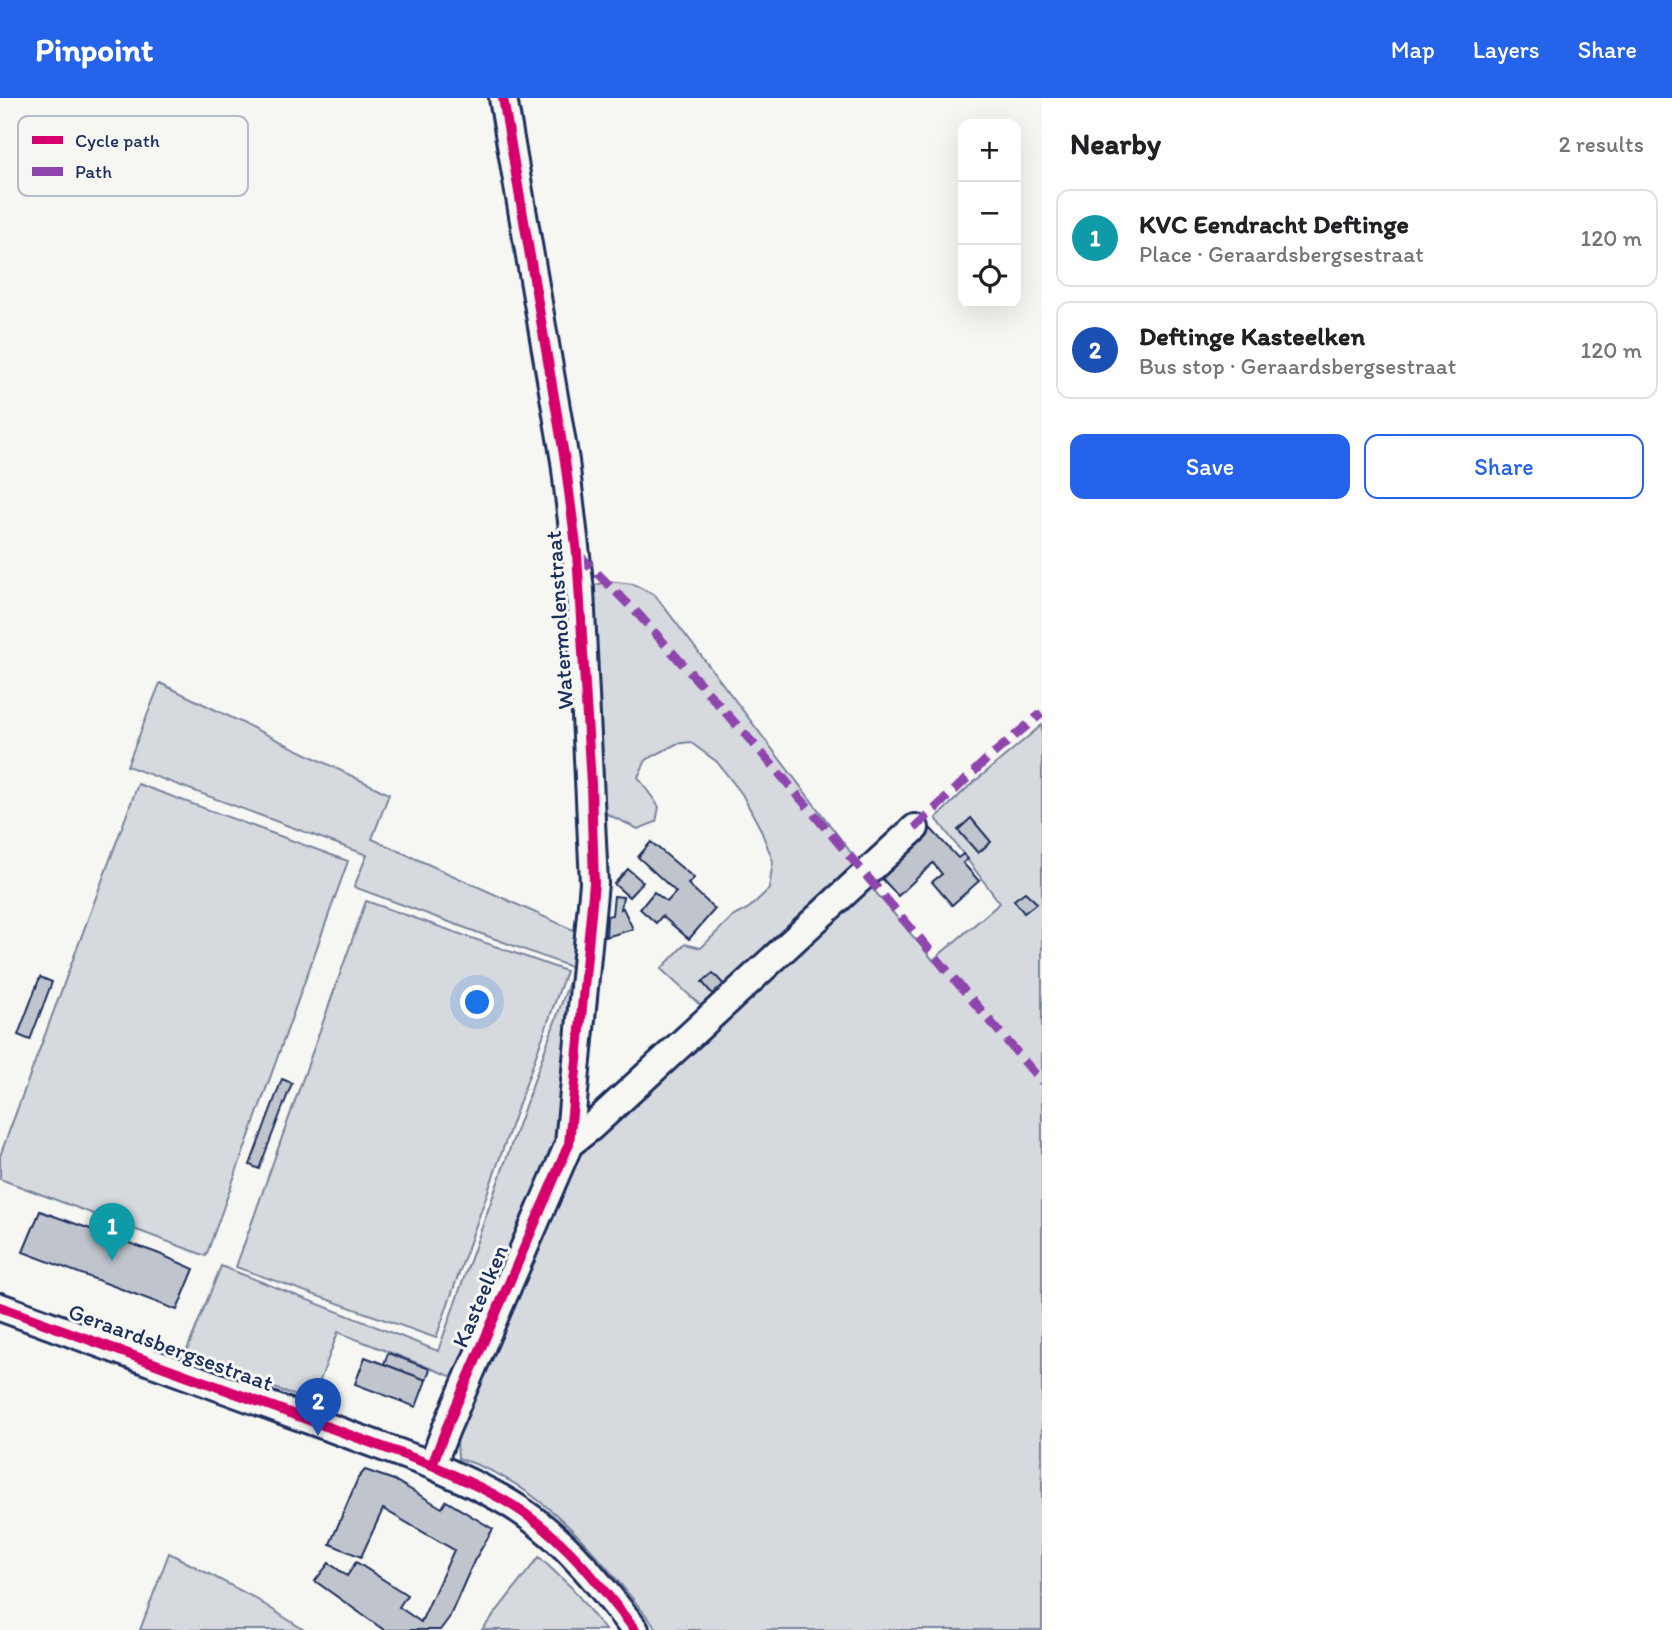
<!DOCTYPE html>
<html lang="en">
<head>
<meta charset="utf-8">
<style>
  :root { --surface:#fff; --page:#f6f6f6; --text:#202124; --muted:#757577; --line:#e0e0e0; --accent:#2563eb }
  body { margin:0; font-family:Itim,sans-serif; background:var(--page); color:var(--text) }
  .controls { position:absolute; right:21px; top:21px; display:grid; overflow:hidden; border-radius:14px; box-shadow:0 7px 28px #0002 }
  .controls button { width:63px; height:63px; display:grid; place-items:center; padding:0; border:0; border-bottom:2px solid var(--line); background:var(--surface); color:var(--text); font:35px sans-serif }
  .you { position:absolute; left:478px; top:905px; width:24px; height:24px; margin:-18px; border:5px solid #fff; border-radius:50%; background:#1a73e8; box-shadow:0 0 0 10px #1a73e833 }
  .badge { display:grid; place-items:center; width:46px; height:46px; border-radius:50%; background:var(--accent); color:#fff; font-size:23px; font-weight:700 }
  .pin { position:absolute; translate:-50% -58px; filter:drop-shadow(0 2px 4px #0008) }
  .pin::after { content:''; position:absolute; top:37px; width:24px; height:21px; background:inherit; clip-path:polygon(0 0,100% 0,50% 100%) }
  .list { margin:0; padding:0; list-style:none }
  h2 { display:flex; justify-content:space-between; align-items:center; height:91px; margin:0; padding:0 28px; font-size:30px }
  h2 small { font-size:23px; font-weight:400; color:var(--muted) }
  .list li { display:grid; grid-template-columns:46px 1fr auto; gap:21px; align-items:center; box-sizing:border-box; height:98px; margin:0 14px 14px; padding:0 14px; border:2px solid var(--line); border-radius:14px }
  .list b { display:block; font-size:26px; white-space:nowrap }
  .list p { margin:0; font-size:23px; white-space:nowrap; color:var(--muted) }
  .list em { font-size:23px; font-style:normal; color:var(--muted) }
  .actions { display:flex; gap:14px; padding:21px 28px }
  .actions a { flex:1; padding:16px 0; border:2px solid var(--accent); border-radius:14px; text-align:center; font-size:24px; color:var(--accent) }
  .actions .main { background:var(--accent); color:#fff }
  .icon { flex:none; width:38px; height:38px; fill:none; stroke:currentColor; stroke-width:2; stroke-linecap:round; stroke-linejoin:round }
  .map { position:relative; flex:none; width:1042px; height:1532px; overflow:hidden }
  header { display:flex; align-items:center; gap:42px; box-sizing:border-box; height:98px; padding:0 35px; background:var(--accent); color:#fff }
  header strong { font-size:33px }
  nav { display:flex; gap:38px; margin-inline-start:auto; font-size:24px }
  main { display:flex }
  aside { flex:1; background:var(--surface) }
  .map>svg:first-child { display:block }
  .green { fill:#d6d9dd; stroke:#78849e; stroke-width:2 }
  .building { fill:#c0c4cd; stroke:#1b2f5e; stroke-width:2 }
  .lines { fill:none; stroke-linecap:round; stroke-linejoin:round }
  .minor-casing { stroke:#1b2f5e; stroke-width:32 }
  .minor { stroke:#f6f6f2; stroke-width:26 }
  .quiet { stroke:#8e44ad; stroke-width:9; stroke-dasharray:18 9; stroke-linecap:butt }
  .cycleway-casing { stroke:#f6f6f2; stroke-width:15 }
  .cycleway { stroke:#d6006c; stroke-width:10 }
  .labels { text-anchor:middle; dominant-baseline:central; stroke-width:6; stroke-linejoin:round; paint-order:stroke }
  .street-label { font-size:23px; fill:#1b2f5e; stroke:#f6f6f2 }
  .key { fill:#f6f6f2; stroke:#b4bac6; stroke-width:2 }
  .key-label { font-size:19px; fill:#1b2f5e }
</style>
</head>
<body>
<header>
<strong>Pinpoint</strong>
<nav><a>Map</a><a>Layers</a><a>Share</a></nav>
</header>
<main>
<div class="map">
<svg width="1042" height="1532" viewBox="0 0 1042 1532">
  <rect width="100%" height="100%" fill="#f6f6f2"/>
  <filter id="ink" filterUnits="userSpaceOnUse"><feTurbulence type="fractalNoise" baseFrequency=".0143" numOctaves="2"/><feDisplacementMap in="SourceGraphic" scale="14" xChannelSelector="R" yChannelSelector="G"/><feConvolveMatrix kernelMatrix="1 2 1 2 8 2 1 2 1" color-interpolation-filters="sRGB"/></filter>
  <g filter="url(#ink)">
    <!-- green -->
    <path class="green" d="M608,483L633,486L655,497L858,764L701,908L661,871L685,846L701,850L732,819L749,810L769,791L773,763L760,730L742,696L717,664L690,644L676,646L646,662L638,679L659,709L656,724L638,731L605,715L590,489Z
      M160,585L389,696L372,741L578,834L555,1046L458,1281L338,1234L312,1304L185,1257L221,1168L438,1253L574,870L354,789L367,757L127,668Z
      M1042,627V1532H658C601,1463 548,1387 458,1360L457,1341L464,1320L580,1051L867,784L933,862L1000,805L936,720L967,690Z
      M138,686L348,763L206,1158L0,1081V1058Z
      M366,803L566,873L436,1240L236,1169Z
      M169,1455L253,1499L304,1532H140Z
      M539,1459L572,1490L605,1532H482Z"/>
    <!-- building -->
    <path class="building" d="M971,720L991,744L978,755L958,732Z
      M931,731L958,760L963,756L968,761L963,765L979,783L952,807L932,784L942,776L933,765L898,798L880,778Z
      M651,744L694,780L688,786L715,811L689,841L662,818L656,825L640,811L654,794L667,804L676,794L638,759Z
      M628,771L643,784L629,799L614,786Z
      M1025,794L1037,805L1024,815L1014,802Z
      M614,798L623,799L621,811L623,810L633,831L606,839L607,818L612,817Z
      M713,875L727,890L716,900L702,884Z
      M40,879L52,884L30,942L18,937Z
      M282,981L292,985L259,1071L250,1067Z
      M40,1113L157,1155L194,1171L177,1212L23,1154Z
      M388,1255L430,1271L426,1282L384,1266Z
      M365,1259L426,1282L416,1309L355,1286Z
      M365,1372L394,1382L442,1410L446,1403L493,1431L474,1463L449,1520L440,1532H384L315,1483L329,1465L347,1478L356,1464L407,1497L399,1509L421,1524L454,1452L383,1411L361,1459L330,1446L358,1380Z"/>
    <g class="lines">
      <!-- minor casing -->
      <g class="minor-casing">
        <path id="minor" d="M503,0L565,363L580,492L594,785L569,1046
          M0,1209L432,1367C463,1382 496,1395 524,1415C569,1446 602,1489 635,1532
          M432,1367L446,1331L569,1046L591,1029L915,730"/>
      </g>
      <!-- minor -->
      <use href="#minor" class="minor"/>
      <!-- quiet -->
      <path class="quiet" d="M578,456L640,518L767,661L1042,984
        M915,730L987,661L1042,615"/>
      <!-- cycleway casing -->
      <g class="cycleway-casing">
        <path id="cycleway" d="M0,1209L432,1367C463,1382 496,1395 524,1415C569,1446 602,1489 635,1532
          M432,1367L446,1331L569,1046L594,785L591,686L577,455L565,363L503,0"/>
      </g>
      <!-- cycleway -->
      <use href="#cycleway" class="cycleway"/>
    </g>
  </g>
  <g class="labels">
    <!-- street labels -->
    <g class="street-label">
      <text transform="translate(559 522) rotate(-94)">Watermolenstraat</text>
      <text transform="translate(480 1198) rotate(-67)">Kasteelken</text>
      <text transform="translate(171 1249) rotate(20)">Geraardsbergsestraat</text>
    </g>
  </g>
  <!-- legend -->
  <rect x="18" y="18" width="230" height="80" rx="10" class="key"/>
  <rect x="32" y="38" width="31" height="8" fill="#d6006c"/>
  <rect x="32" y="69" width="31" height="9" fill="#8e44ad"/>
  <g class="key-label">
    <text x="75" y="49">Cycle path</text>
    <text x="75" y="80">Path</text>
  </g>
</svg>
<div class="controls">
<button>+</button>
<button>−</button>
<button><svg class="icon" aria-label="locate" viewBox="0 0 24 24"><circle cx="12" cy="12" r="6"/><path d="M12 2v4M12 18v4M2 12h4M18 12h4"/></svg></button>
</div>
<div class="you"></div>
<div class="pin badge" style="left:112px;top:1163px;background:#0f9aa8">1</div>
<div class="pin badge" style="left:318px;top:1338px;background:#1a4fb4">2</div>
</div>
<aside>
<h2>Nearby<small>2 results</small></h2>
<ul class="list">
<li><span class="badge" style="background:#0f9aa8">1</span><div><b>KVC Eendracht Deftinge</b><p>Place · Geraardsbergsestraat</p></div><em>120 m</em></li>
<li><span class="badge" style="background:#1a4fb4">2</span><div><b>Deftinge Kasteelken</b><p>Bus stop · Geraardsbergsestraat</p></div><em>120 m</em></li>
</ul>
<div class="actions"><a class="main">Save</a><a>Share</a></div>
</aside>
</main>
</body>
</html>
